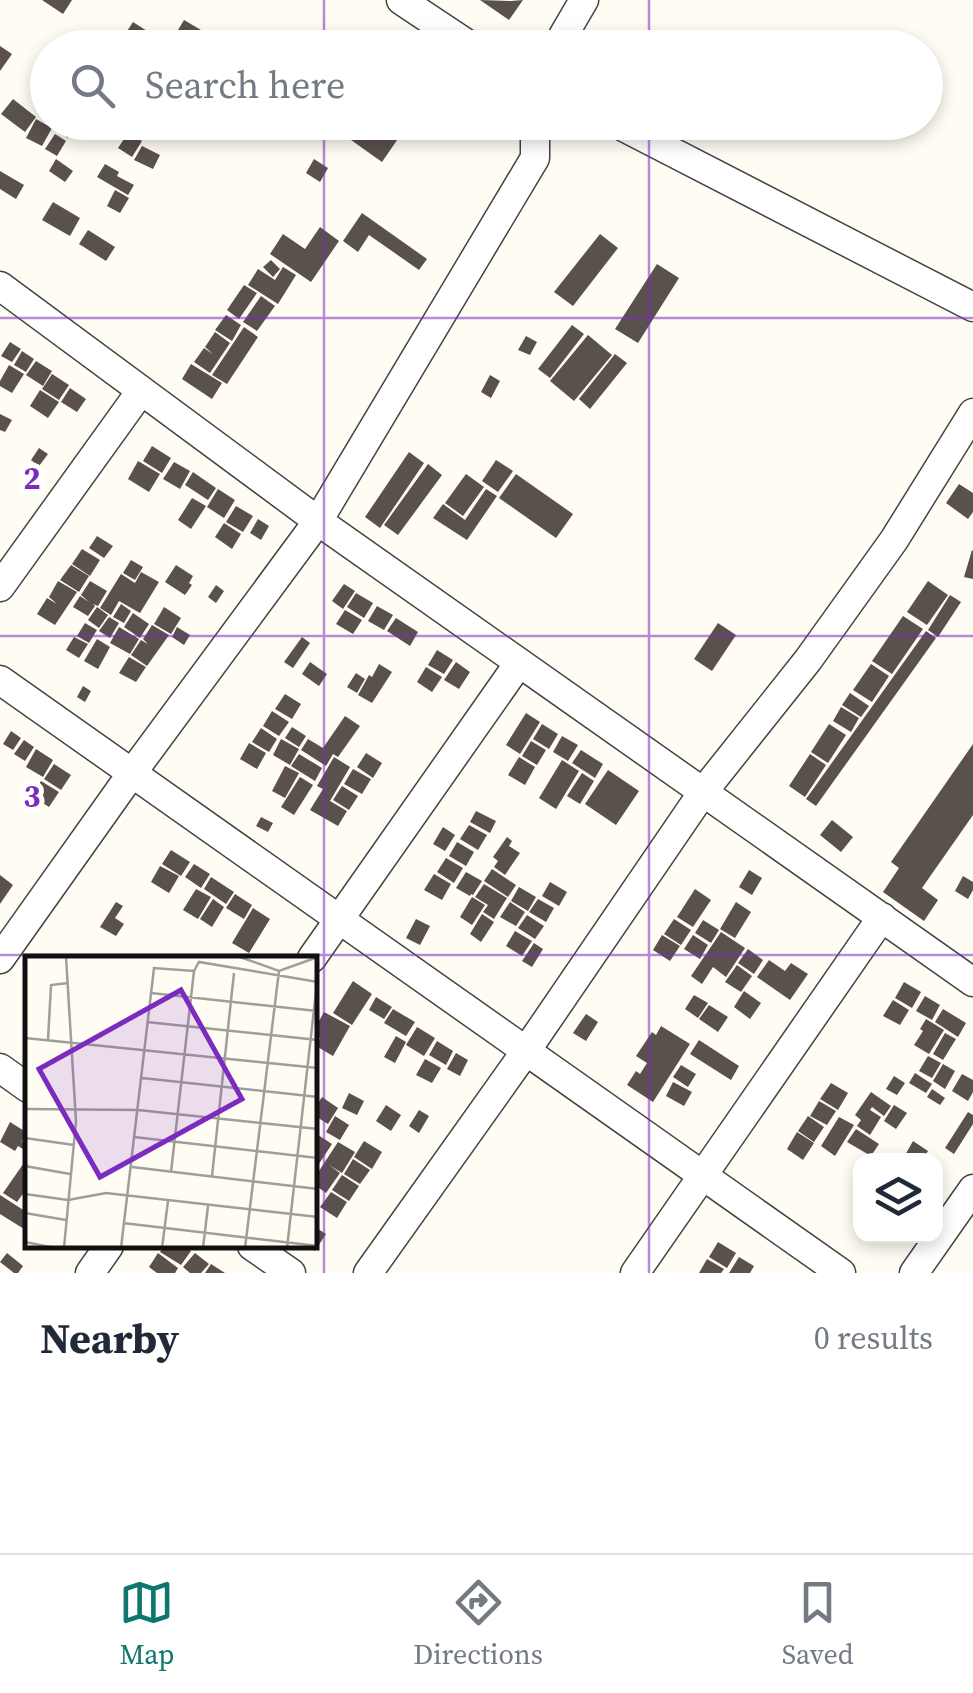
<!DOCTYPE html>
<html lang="en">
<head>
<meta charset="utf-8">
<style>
  :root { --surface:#fff; --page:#f2f2f3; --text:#1f2937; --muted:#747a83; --line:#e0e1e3; --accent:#0f766e }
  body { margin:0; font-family:"Source Serif 4",serif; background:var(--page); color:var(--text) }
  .controls { position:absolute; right:30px; bottom:30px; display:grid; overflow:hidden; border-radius:20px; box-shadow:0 5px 15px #0003 }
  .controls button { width:90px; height:90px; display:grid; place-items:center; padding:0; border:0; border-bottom:2px solid var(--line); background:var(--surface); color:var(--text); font:50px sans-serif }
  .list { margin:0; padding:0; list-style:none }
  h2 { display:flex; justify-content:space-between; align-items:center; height:130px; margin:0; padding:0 40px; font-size:42px }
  h2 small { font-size:32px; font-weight:400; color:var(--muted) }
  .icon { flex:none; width:55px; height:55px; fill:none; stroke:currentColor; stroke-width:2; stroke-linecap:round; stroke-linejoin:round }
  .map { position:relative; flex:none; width:973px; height:1273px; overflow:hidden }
  .search { position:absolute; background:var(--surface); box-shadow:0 5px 15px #0003; left:30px; right:30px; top:30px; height:110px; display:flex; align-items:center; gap:25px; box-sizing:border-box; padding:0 35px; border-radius:55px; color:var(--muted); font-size:38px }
  .sheet { height:280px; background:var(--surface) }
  nav { display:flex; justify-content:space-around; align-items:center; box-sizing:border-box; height:140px; border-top:2px solid var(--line); background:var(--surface); font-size:28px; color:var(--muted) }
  nav a { display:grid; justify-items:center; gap:5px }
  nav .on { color:var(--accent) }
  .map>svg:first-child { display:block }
  .building { fill:#5a504c }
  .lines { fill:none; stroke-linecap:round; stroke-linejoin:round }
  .minor-casing { stroke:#434343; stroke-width:31 }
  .minor { stroke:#fff; stroke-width:28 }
  .grid { fill:none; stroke:#7b2cbf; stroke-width:2.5; stroke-opacity:0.55 }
  .inset-road { fill:none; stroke:#9f9e99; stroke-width:2.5 }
  .view { fill:#7b2cbf; fill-opacity:0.15; stroke:#7b2cbf; stroke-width:5 }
  .inset-edge { fill:none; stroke:#101010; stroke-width:5 }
  .grid-label { font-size:32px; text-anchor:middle; font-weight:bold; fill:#7b2cbf; stroke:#fff; stroke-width:10; stroke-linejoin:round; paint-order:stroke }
</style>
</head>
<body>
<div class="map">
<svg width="973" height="1273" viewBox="0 0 973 1273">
  <rect width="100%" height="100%" fill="#fffcf4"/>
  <!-- building -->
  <path class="building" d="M42,0H72L63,14Z
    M480,0L511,1L523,0L509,20Z
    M184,20L218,40L214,48H116L133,22L169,45Z
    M0,46L12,54L0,71Z
    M13,99L36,117L25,132L1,114Z
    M36,119L52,128L42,146L26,138Z
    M64,122H79L68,138L59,131Z
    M79,122H115L118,124L109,140Z
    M363,122H393L404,130L382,162L351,140Z
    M128,133L142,141L132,157L118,148Z
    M55,134L66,141L57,156L45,149Z
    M142,146L160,155L153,169L134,160Z
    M56,159L73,171L65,182L49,171Z
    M314,159L328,168L320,182L306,173Z
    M105,164L119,172L117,176L134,185L128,195L97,177Z
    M0,171L24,185L16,199L0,189Z
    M115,190L129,198L120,213L107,206Z
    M53,202L80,218L70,236L42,220Z
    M362,213L427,259L419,270L369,235L358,252L343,241Z
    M320,227L339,241L311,282L270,254L283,234L305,249Z
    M88,230L115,247L106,261L79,244Z
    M600,234L618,248L573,306L554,292Z
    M271,260L280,269L273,277L263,267Z
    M657,264L679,278L638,343L615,329Z
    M283,267L296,275L278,304L248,285L258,269L275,280Z
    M244,285L257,293L239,319L227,310Z
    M261,296L275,306L257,331L243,322Z
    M226,315L241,325L232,341L215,330Z
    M572,325L584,334L550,378L538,369Z
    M244,327L258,337L227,384L212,375Z
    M215,332L230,343L210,373L194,362L204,348L213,354L205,347Z
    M588,335L612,355L574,401L550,381Z
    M526,336L537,342L530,355L518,350Z
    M10,342L21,349L12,362L1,356Z
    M22,351L34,359L26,372L14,365Z
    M615,354L627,363L590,409L579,399Z
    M36,361L52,371L43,386L26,375Z
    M191,364L222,383L212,399L182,379Z
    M9,365L24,374L12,393L0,386V381Z
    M52,374L69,385L59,400L42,389Z
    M490,375L500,381L491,398L481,392Z
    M70,388L86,399L77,412L61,402Z
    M40,390L59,402L48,418L30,406Z
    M0,414L12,420L5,432L0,430Z
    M152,446L171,458L162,473L143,461Z
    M39,448L48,454L39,466L31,460Z
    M409,452L424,463L380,528L365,517Z
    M496,460L513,471L498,492L482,481Z
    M138,461L160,474L149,492L128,479Z
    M174,462L190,471L180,489L163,479Z
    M428,464L442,475L398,535L384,525Z
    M193,472L216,488L208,500L185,485Z
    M466,474L484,487L463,516L445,503Z
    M516,474L573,514L556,538L499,498Z
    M959,484L973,493V512L968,519L946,503Z
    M218,489L235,500L224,518L207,507Z
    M486,489L497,496L467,540L433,518L443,504L465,520Z
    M192,498L206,506L191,529L178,520Z
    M236,506L253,516L243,532L226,522Z
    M258,519L269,526L261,540L250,533Z
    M224,523L241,534L232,549L215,537Z
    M97,536L113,546L104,558L89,548Z
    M82,549L100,560L90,576L72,564Z
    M972,550L973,551V579L964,577Z
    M131,560L143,567L135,580L123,573Z
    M71,565L89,576L79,592L60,580Z
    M176,565L193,576L189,583L192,585L185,595L165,582Z
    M141,572L159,582L140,613L119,601L111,615L100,608L121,574L135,583Z
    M58,581L77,592L55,625L37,614L47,598L57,604L49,597Z
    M90,581L107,591L98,606L93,604L95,606L88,616L73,607L80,596L89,602L81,595Z
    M928,581L948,595L927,625L907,612Z
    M344,584L355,591L343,609L332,601Z
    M216,585L224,591L216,603L208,597Z
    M356,593L373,603L364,618L347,607Z
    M950,595L961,602L938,637L928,630Z
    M121,604L131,611L124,623L113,617Z
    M377,606L393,615L384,630L368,621Z
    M97,607L108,615L99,628L88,620Z
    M164,607L181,618L171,634L154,624Z
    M345,610L362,620L353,634L336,624Z
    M133,613L149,624L140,638L124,627Z
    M903,616L923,629L892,674L872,661Z
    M109,617L119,623L110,638L99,631Z
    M396,618L418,632L410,646L387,631Z
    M85,623L97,630L89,643L77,636Z
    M718,623L736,635L712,671L694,659Z
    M152,625L169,635L147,666L131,655L141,640L148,644L143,639Z
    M119,627L139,639L130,654L110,643Z
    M177,627L190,635L184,645L172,637Z
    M926,631L936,638L816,806L806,799Z
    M74,637L88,644L79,658L66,650Z
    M302,637L310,643L293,668L284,662Z
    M97,639L110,647L98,669L84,661Z
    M437,650L453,660L444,674L428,665Z
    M129,657L146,667L136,682L119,673Z
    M310,662L327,674L319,686L302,674Z
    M456,662L470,672L459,689L444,680Z
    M379,664L392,672L372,703L358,695L369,675L372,677Z
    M871,664L889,676L872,702L853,690Z
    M426,667L442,677L432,692L417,682Z
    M356,673L365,679L357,693L347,687Z
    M83,686L91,691L85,702L77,697Z
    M850,693L869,706L861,717L842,705Z
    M285,694L301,704L292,719L275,709Z
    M841,707L859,718L851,732L833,721Z
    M272,711L289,722L279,736L263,726Z
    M526,713L540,722L520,754L506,745Z
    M345,716L360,726L338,757L333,754L326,766L301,750L308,739L323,748Z
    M542,724L558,734L549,749L533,739Z
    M829,724L846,735L828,763L811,752Z
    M292,727L306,736L299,747L285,738Z
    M261,728L277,739L269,752L252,742Z
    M11,731L21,738L13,750L3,744Z
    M562,736L578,745L568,761L553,752Z
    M281,739L299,749L290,765L273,755Z
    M24,740L34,747L25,761L14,754Z
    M531,741L546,750L537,765L522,756Z
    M249,743L266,753L257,769L240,759Z
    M973,744V815L922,888L938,900L924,921L883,892L899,868L891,862Z
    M36,749L53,760L43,777L26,767Z
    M581,750L603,764L595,778L572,763Z
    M366,753L382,763L373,778L357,767Z
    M299,754L322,768L315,781L291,766Z
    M810,754L826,765L805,797L789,786Z
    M334,757L350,767L330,801L347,811L338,826L310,810L323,789L317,786Z
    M519,757L535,767L525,785L508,775Z
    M562,760L579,771L556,809L539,798Z
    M54,764L71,775L61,790L44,779Z
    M285,766L299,773L285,798L272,791Z
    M353,769L371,779L362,794L344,784Z
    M608,770L639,791L616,825L585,804Z
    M582,773L594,781L580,804L567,796Z
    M300,777L313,785L294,815L281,807Z
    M41,781L59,792L49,807L32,796Z
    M342,786L358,796L349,810L333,800Z
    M476,811L496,821L490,833L470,822Z
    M261,817L273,823L268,832L256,826Z
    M832,820L853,837L841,852L820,835Z
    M469,825L487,835L478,850L460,839Z
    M443,827L455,835L445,851L433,844Z
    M507,837L512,841L509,846L520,853L505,875L494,867L498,861L493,857Z
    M457,842L474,852L466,866L449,856Z
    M171,850L190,862L181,876L162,864Z
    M446,858L463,868L454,883L437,872Z
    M194,864L210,874L201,888L185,877Z
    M160,866L179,876L169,893L151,882Z
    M492,869L516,885L508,897L484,881Z
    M749,870L762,878L752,895L739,887Z
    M466,872L482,881L473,895L471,894L470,896L456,888Z
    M434,874L451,884L442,900L424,890Z
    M0,875L13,885L0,904Z
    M963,876L973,882V890L968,899L955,891Z
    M211,877L234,892L226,904L204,889Z
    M550,882L567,892L559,906L542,896Z
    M484,884L507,898L494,919L483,912L488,905L475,897Z
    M519,887L536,897L528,911L511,901Z
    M196,889L211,897L198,919L183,910Z
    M695,889L711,900L693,927L677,917Z
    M235,894L252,905L244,919L226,908Z
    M472,897L485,905L472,925L460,917Z
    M213,899L224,907L212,927L200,919Z
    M538,899L554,908L546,922L529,912Z
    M116,902L123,906L115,918L124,924L116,936L100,927Z
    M510,902L525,912L516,926L500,917Z
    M736,902L751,912L735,938L720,929Z
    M253,908L270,919L249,953L232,943Z
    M482,914L494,922L481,942L470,934Z
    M527,915L544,926L535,939L518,928Z
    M416,919L430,926L420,945L406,938Z
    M674,919L691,930L681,945L664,934Z
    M703,920L719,930L711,943L695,933Z
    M515,931L532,941L522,956L506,946Z
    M721,932L745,948L726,977L713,967L702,984L691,976Z
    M662,935L680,946L670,961L653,950Z
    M693,935L708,945L700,959L684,949Z
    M534,943L543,949L532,967L522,961Z
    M748,949L763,960L754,974L738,963Z
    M769,960L785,971L791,963L808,974L790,1000L757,977Z
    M737,965L752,976L741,992L725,982Z
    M353,981L372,994L352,1025L333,1013Z
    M904,982L921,992L912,1008L895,998Z
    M744,991L761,1003L750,1019L734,1007Z
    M694,995L708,1003L698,1018L685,1009Z
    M925,996L940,1005L932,1020L916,1011Z
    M376,997L392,1007L384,1019L369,1010Z
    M893,1000L909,1010L900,1025L883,1016Z
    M709,1005L728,1017L718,1032L699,1019Z
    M393,1009L415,1022L406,1036L384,1023Z
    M943,1009L966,1023L958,1037L935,1022Z
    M324,1012L350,1026L333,1056L316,1046L320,1038L315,1035V1028Z
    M586,1014L598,1022L586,1041L573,1033Z
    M926,1019L944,1030L929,1054L914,1045L923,1031L920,1029Z
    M661,1026L690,1044L653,1102L627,1085L636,1071L640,1074L647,1063L636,1056L652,1032L656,1035Z
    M417,1027L435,1038L424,1056L406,1045Z
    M945,1033L956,1039L943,1060L933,1054Z
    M396,1036L406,1042L395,1063L384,1057Z
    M699,1040L739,1066L731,1080L690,1054Z
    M437,1041L453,1051L446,1065L429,1055Z
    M456,1053L468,1060L460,1076L447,1069Z
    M928,1056L941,1063L932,1078L919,1071Z
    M425,1059L441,1068L432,1083L416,1075Z
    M943,1064L955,1071L945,1089L933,1081Z
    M681,1065L696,1074L688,1087L673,1077Z
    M915,1073L932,1084L926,1093L909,1083Z
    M962,1074L973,1080V1092L968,1101L952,1091Z
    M894,1076L905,1083L897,1095L886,1089Z
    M673,1082L692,1092L684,1106L666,1096Z
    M831,1083L848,1093L838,1110L820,1099Z
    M932,1089L945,1098L940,1105L927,1097Z
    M871,1092L891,1106L884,1116L872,1107L870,1110L881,1117L870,1135L857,1126L861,1120L855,1115Z
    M349,1093L364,1101L357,1115L342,1108Z
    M322,1097L338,1108L328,1124L315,1116V1108Z
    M819,1101L836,1111L827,1125L810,1116Z
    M386,1105L401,1115L391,1131L376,1121Z
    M894,1105L907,1113L896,1129L884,1121Z
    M419,1110L429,1116L419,1133L409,1126Z
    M968,1112L973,1115V1124L954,1154L945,1148Z
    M335,1116L349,1125L340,1140L326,1132Z
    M808,1116L824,1127L814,1142L798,1131Z
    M839,1117L854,1125L835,1156L821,1146Z
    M10,1122L26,1132L21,1143L28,1133V1152L18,1146L15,1151L0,1142Z
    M856,1129L879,1144L871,1156L847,1142Z
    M797,1132L814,1143L803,1160L787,1149Z
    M315,1133L332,1144L315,1170Z
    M364,1141L382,1152L372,1169L354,1157Z
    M913,1141L928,1151L922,1160H910L904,1157Z
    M338,1142L355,1152L342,1173L329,1165L340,1173L326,1193L315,1185V1177Z
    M28,1157V1187L17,1202L3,1193Z
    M353,1159L370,1170L360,1184L344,1174Z
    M342,1175L359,1186L349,1201L332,1190Z
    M331,1192L347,1202L337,1218L320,1207Z
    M0,1195L28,1213V1224L24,1229L0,1214Z
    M315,1227L326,1234L315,1251L307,1246H315Z
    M718,1242L736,1253L727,1268L709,1257Z
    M164,1246H183L191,1251L181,1265L160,1252Z
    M7,1253L23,1266L18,1273H14L0,1262Z
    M158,1253L178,1268L175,1273H157L149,1267Z
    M195,1253L209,1264L201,1273H190L183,1267Z
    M739,1257L754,1266L750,1273H729Z
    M707,1259L724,1269L721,1273H699Z
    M211,1264L225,1273H205Z"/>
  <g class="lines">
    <!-- minor casing -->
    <g class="minor-casing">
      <path id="minor" d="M401,0L473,48
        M556,48L584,0
        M614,122L973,307
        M0,286L318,521L973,982
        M0,587L141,391
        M0,680L841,1273
        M312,958L519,663
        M0,959L132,773L318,521L535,158V122
        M0,1068L28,1088
        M252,1246L291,1273
        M90,1273L109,1246
        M368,1273L526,1051L703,792L808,660L894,540L973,413
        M635,1273L882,917
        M914,1273L973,1189"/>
    </g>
    <!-- minor -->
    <use href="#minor" class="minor"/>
  </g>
  <!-- grid -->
  <path class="grid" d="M324,0V48M649,0V48M324,122V1273M649,122V1273M0,318H973M0,636H973M0,955H973"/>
  <!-- overview -->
  <g transform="translate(25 956)">
    <rect width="292" height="292" fill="#fffcf4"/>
    <path class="inset-road" d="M215,1L254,15L293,1M126,37L292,55M122,66L293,84M0,82L293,112M23,84L26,29L43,27M117,122L293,141M0,153L113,154L293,173M109,181L293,202M0,182L49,189M0,210L45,218M107,211L293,233M146,216L169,15M187,220L209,17M0,238L43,244L81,237L293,261M0,257L41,264M98,267L293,290M0,286L30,292M39,292L51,165L41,1M96,292L129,12L169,15L174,6L293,26M137,292L143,245M178,292L183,250M220,292L254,15M262,292L292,27"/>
    <path class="view" d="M156,34L217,143L75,221L14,113Z"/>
    <rect width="292" height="292" class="inset-edge"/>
  </g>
  <g class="grid-label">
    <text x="32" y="489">2</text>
    <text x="32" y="807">3</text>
  </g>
</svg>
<div class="controls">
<button><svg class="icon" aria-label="layers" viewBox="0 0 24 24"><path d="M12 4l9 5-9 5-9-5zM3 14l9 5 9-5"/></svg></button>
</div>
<div class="search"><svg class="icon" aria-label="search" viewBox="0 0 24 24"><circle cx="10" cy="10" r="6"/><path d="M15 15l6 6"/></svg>Search here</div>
</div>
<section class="sheet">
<h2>Nearby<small>0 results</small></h2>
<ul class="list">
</ul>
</section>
<nav>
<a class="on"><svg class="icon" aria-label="map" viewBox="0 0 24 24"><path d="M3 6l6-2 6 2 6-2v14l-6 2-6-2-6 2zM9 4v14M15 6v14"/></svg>Map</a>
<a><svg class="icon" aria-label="directions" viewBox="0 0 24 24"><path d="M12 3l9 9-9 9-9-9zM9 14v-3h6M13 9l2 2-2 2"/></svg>Directions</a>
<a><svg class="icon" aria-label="saved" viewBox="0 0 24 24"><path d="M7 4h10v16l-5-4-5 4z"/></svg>Saved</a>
</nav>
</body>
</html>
